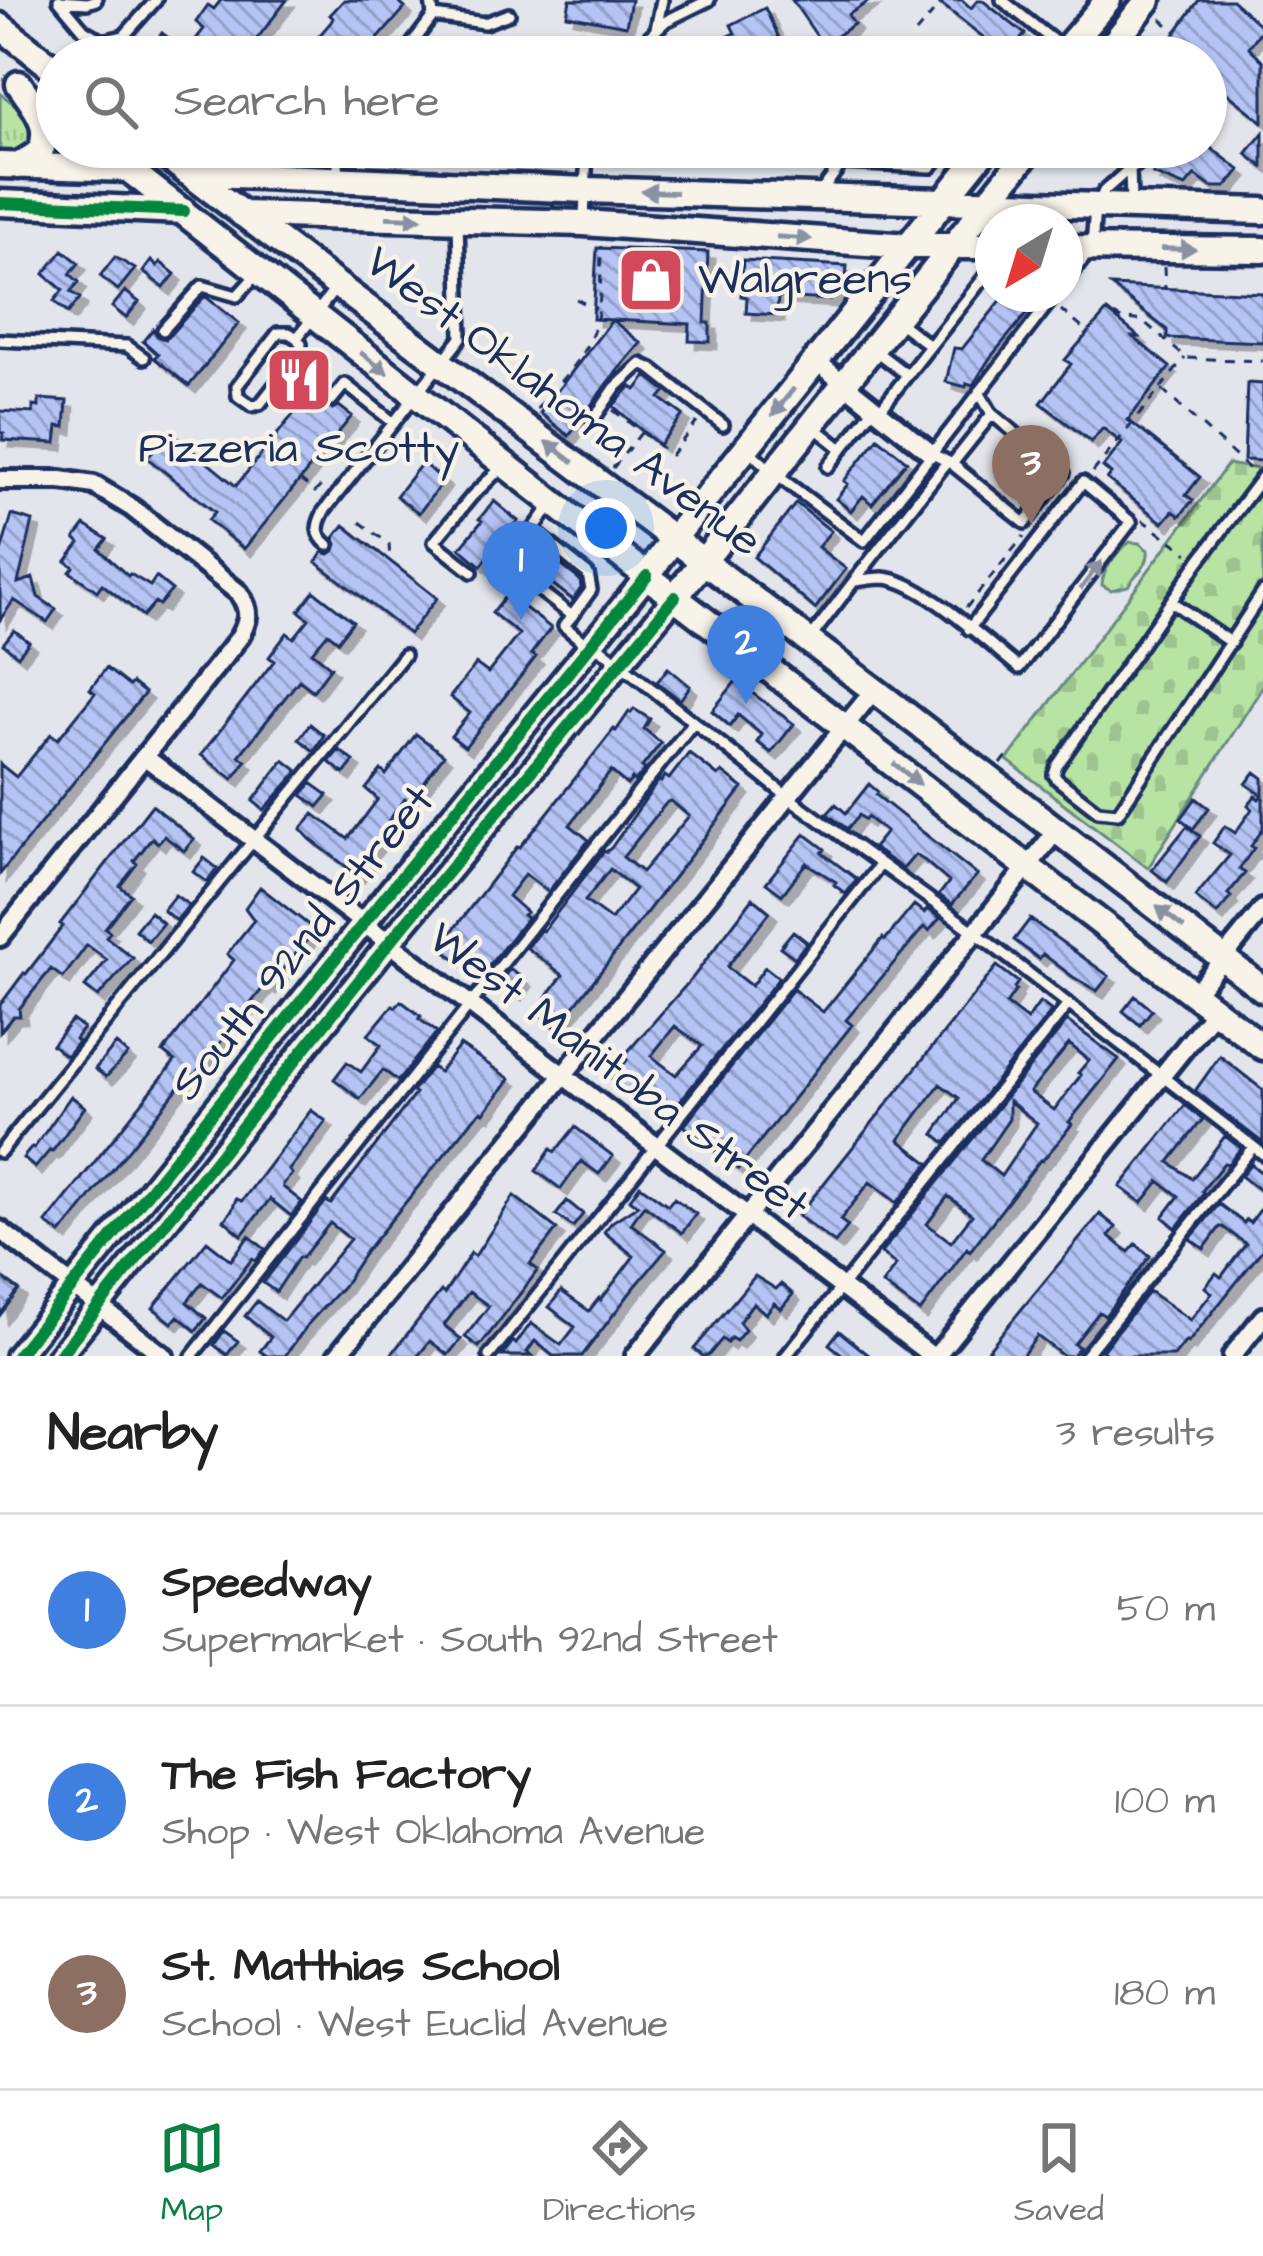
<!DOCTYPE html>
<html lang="en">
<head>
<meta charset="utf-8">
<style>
  :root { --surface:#fff; --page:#f6f6f6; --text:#222; --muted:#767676; --line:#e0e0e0; --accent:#0b8043 }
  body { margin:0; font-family:"Architects Daughter",sans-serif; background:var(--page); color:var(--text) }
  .compass { position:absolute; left:975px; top:204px; width:108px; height:108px; border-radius:50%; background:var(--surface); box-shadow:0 3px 9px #0004; rotate:218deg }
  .you { position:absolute; left:606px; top:528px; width:42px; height:42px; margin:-30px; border:9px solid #fff; border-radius:50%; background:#1a73e8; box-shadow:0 0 0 18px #1a73e833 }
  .badge { display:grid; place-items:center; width:78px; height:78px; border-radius:50%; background:var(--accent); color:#fff; font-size:39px; font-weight:700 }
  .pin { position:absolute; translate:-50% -99px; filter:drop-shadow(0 3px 6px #0008) }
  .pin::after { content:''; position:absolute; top:63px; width:42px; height:36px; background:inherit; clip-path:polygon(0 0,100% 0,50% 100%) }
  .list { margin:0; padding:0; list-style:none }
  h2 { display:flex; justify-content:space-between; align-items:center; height:156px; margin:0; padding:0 48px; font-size:51px }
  h2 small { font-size:39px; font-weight:400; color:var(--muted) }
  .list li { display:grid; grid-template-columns:78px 1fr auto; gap:36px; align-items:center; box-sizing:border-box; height:192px; padding:0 48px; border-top:3px solid var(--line) }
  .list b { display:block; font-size:45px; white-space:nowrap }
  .list p { margin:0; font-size:39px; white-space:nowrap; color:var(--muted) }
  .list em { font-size:39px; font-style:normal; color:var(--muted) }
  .icon { flex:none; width:66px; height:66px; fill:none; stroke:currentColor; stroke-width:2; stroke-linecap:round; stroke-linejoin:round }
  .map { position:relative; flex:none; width:1263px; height:1356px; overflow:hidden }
  .search { position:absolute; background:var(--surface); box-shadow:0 3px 9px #0004; left:36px; right:36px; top:36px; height:132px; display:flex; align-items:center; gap:30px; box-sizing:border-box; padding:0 42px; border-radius:66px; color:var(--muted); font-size:45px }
  .sheet { height:732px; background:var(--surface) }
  nav { display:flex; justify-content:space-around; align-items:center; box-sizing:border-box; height:168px; border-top:3px solid var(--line); background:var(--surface); font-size:33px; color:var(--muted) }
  nav a { display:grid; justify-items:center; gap:6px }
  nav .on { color:var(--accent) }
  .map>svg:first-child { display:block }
  .grass { fill:url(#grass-tufts); stroke:#698a80; stroke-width:3 }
  .cemetery { fill:url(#cemetery-stones); stroke:#698a80; stroke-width:3 }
  .building { fill:url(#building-back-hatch); stroke:#1b2f5e; stroke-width:3; fill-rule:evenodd; filter:url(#shadow) }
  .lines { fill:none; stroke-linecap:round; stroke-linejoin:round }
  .service-casing { stroke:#1b2f5e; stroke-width:18 }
  .minor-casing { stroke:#1b2f5e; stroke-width:26 }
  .tertiary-casing { stroke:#1b2f5e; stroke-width:30 }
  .secondary-casing { stroke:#1b2f5e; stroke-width:33 }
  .path { stroke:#1b2f5e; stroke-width:3; stroke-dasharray:9 9; stroke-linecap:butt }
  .service { stroke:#f7f3e8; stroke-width:9 }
  .minor { stroke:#f7f3e8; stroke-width:16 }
  .tertiary { stroke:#f7f3e8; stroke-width:21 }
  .secondary { stroke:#f7f3e8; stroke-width:24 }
  .cycleway-casing { stroke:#f7f3e8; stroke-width:20 }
  .cycleway { stroke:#00873e; stroke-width:12 }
  .oneway { fill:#8991a3 }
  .labels { text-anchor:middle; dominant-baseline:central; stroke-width:9; stroke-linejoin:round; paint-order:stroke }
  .poi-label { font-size:45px; fill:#1b2f5e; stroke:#f7f3e8; text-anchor:start }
  .street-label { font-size:45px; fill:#1b2f5e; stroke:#f7f3e8 }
</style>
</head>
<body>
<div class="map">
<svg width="1263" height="1356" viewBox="0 0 1263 1356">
  <defs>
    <pattern id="grass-tufts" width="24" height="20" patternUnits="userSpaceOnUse" patternTransform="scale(3)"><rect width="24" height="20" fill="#b7e4a3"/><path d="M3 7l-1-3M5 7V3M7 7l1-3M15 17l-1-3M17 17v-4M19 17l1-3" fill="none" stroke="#9dc48f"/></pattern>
    <pattern id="cemetery-stones" width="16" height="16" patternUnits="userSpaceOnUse" patternTransform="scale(3)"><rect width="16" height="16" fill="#b7e4a3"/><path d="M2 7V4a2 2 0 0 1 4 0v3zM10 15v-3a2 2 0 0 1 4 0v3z" fill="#9dc48f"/></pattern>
    <pattern id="building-back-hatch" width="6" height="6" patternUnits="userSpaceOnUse" patternTransform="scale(3)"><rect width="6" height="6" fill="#b5c4f4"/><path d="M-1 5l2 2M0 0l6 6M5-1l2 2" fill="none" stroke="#92a0c9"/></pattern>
    <filter id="shadow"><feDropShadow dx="7" dy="7" stdDeviation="0" flood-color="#0004"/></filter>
  </defs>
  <rect width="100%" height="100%" fill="#e3e5ec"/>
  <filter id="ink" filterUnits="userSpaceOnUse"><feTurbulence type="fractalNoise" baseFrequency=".00833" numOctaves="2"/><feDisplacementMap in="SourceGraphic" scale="24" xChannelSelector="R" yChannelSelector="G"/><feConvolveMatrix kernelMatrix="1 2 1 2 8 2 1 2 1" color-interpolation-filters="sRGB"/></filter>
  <g filter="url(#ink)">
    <!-- grass -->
    <path class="grass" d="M0,93L29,116L36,125L33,145L17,154L0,153Z
      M1130,542L1139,543L1148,550C1150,568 1134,573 1128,586L1111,590L1102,585C1102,570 1118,550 1130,542Z"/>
    <!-- cemetery -->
    <path class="cemetery" d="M1228,464L1263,470V686L1148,868L1007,760Z"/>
    <!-- building -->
    <path class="building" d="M221,0H287L243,57H144L162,33L186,52L204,29L196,22L208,5L214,9Z
      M344,0H396L405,8L370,48L369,51L375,57H301L331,22L333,18L330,15Z
      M570,0H631L626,26L567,15Z
      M792,0H871L848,15L854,24L823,45Z
      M936,0H962L971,8L978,0H982L1025,34L1006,57H982L992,44Z
      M1199,0H1232L1263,28L1249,47L1263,61V122L1223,90L1225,87L1206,72V57H1158Z
      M765,8L788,57H686L735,33L731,25Z
      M1263,133V167L1246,154Z
      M1175,147L1186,155L1194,147H1210L1240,170L1226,187H1211L1195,175L1185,187L1153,174Z
      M597,248L708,252L705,323H710V342L689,341L690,324L593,319Z
      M63,250L79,263L70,274L79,282L71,292L80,298L68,313L54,301L63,290L44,274Z
      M115,257L135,269L118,290L100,276Z
      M743,260L847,266L846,281L830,300L778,297L777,315L746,313L747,297L741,296Z
      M151,261L157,266L160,262L175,274L164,288L143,272Z
      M1111,286L1263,293V342L1167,338V330Z
      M125,291L139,302L126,318L112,307Z
      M1006,294H1043L990,358L973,385L967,383L966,387L946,382L954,348L962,349Z
      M205,296L239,323L189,386L154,358L158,354L143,341L153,329L158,337L166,339Z
      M1107,311L1139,337H1133L1170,367L1128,420L1200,477L1186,495L1193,500L1180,516L1173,511L1163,523L1107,479L1111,474L1103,467L1122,443L1103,428L1091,442L1041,403L1071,364L1065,360Z
      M612,320L641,343L608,382L569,436L540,413Z
      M307,358L321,369L310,383L325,394L323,400L326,406L332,409L339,406L352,416L244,549L208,520L215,512L147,458L169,431L236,486L299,407L280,393Z
      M647,376L666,391L660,398L683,415L659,445L613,406L631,386L636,390Z
      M1247,383L1263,384V461L1244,460Z
      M39,399L67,401L65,427L58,426L56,443L3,440L4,433H0V411L33,413V406L39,407Z
      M878,438L907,461L872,504L863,496L851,511L836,499L848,484L844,481Z
      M422,463L444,480L419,513L396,496Z
      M494,501L518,521L481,566L460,548L482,521L479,519Z
      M796,503L831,531L818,547L846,569L815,609L754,557Z
      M12,515L33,521L18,583L33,578L38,597L56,609L47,622L14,600L0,620V555Z
      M85,525L107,539L99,549L128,576L130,574L150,586L156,577L172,590L159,605L155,602L143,616L102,584L97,591L70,572L74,567L66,561L80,543L75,538Z
      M344,525L437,598L409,634L316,562L323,552L329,554L335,550L337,544L334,538Z
      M534,544L580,580L581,588L573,600L522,560Z
      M314,591L353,621L338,641L328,633L312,652L331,667L313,691L299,680L239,756L246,761L233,779L201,755L274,661L269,657L287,633L294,638L309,619L299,611Z
      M507,594L551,628L531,654L536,657L465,747L451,736L470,713L450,697L476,664L488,673L519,634L492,613Z
      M14,630L29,642L18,656L3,644Z
      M106,668L129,686L132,683L145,693L0,874V764L16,777L51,734L58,739L95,693L90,689Z
      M668,668L690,686L680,700L657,682Z
      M736,681L794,724L771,753L757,742L762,735L738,715L730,726L712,711Z
      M634,709L650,719L644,729L661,743L642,767L645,769L635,782L632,779L627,785L611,771L570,825L589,840L548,892L525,874L508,896L526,912L523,915L527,918L484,972L461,954L456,960L443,949L447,944L444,942L517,847L519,848L535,829L614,729L616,731L629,712L631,713Z
      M310,724L324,735L314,751L299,739Z
      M416,734L444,755L425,781L407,801L405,799L389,820L393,822L368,855L371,857L357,875L310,839L301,829L314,814L348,839L378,799L366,789L381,770L386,775Z
      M339,750L354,761L344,774L329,762Z
      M689,753L718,776L722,772L743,788L557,1028L536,1011L563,975L527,948L541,929L543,931L604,851L606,852L611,848L659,780L661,782L665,776L669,779ZM671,801L689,816L642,872L623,857L667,802ZM610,869L635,889L611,920L585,901Z
      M284,760L297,770V773L264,810L253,801Z
      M1255,772L1263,778V829L1251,846L1254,848L1239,869L1245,873L1228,894L1231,897L1217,914L1195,897L1230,855L1213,843L1225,826L1235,833L1252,809L1248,805L1255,796L1259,799L1262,795L1246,784Z
      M311,783L328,795L318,807L302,795Z
      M869,784L878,792L876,795L977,875L952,904L939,895L949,882L947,880L925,861L915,855L903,869L873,848L886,832L867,817L865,820L859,815L847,829L827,814L836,804L846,813Z
      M1196,798L1209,808L1193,829L1181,819Z
      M152,805L194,839L184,851L164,836L158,843L152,838L134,861L137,864L120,886L131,895L105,928L110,932L106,937L133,958L98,997L85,987L107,960L87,945L63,978L51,969L19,1009L20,1016H13L0,1032V1005L24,973L26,974L63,926L60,924Z
      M1187,826L1200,836L1167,882L1152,870Z
      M805,834L825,849L822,853L857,879L846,894L834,885L836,882L806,863L782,895L766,883Z
      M204,858L217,868L207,882L193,872Z
      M260,887L315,930L269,987L266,984L194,1076L190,1073L61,1234L46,1223L175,1061L163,1052L234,960L227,954L254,920L245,908Z
      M175,895L189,905L176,921L163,910Z
      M753,898L770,912L727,967L751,986L765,967L779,978L668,1116L638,1094L633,1096L612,1079L627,1060L623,1057L694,976ZM675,1026L702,1046L676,1075L651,1056Z
      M914,905L924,913L928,909L940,918L929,931L924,927L846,1020L852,1025L738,1169L684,1126L793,989L823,1012L883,938L885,940Z
      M150,912L163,923L148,941L135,930Z
      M1030,919L1109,976L1097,991L1073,977L1043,954L1039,959L1014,940Z
      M793,931L807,942L795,958L780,947Z
      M997,966L1018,982L1014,988L1016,990L1006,1004L1027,1020L1040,1002L1052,1011L946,1143L934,1134L959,1098L940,1084L899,1140L929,1163L897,1203L870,1182L840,1220L848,1226L835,1243L798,1216Z
      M510,969L525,980L515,993L500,981Z
      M1135,996L1152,1010L1140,1025L1123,1011Z
      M401,1001L421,1016L419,1019L437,1032L398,1081L383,1070L360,1099L334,1079L347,1062L361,1072L381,1045L368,1035L393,1005L396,1007Z
      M72,1020L83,1028L75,1039L78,1042L66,1056L52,1045Z
      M1067,1021L1119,1059L1069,1122L1072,1124L1059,1141L1042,1161L1040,1160L970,1251L967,1248L920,1312L882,1284L896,1265L881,1253ZM1069,1044L1089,1060L1078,1073L1081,1075L1054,1110L1030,1092ZM1009,1101L1037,1123L1001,1176L981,1160L1009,1119ZM948,1196L972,1215L951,1242L927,1224Z
      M116,1044L128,1054L106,1077L95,1069Z
      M460,1045L510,1079L484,1113L482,1111L475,1117L414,1192L366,1251L343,1286L309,1323L285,1356H267L260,1351L271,1337L245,1316L257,1301L283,1321L350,1239L330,1223L302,1258L299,1257L276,1292L263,1283L326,1201L331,1204L415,1094L412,1092L432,1067L439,1072Z
      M1220,1056L1263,1090V1143L1195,1091Z
      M71,1096L85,1107L52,1152L50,1150L35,1168L23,1158L32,1147L34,1148Z
      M1185,1105L1203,1119L1169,1162L1192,1179L1225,1136L1241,1148L1228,1164L1224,1163L1202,1191L1204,1193L1176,1228L1163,1217L1179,1196L1159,1181L1142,1203L1120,1187Z
      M311,1110L326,1121L289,1170L292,1174L283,1184V1187L302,1202L291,1216L270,1199L242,1235L224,1220L232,1210L236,1199L242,1201Z
      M575,1127L613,1156L599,1174L581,1161L561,1189L536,1171L551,1149L555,1152Z
      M1251,1164L1263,1174V1193L1241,1176Z
      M640,1185L668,1205L674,1198L696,1214L682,1233L644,1205L631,1224L666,1250L630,1293L582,1356H553L535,1341L527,1352L532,1356H502L513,1341L516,1344L531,1323L561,1345L575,1327L549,1307L561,1291L589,1311L599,1298L601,1300L634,1256L604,1232L612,1222L638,1205L630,1199Z
      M514,1196L557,1229L530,1264L538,1270L501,1319L479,1347L465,1337L489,1306L469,1292L444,1325L461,1339L448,1355L430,1341L418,1356H390L441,1291L444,1294L471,1253L475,1256Z
      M567,1201L583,1214L573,1227L556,1215Z
      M1219,1204L1244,1223L1246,1220L1250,1223L1263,1206V1249L1188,1343L1186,1341L1174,1356H1109L1102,1351L1149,1291L1190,1320L1212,1293L1205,1287L1216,1273L1221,1277L1246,1244L1223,1227H1220L1204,1249L1190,1239Z
      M1100,1214L1116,1227L1109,1236L1129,1252L1136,1244L1150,1256L1105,1316L1099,1312L1074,1344L1079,1347L1072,1356H1063L1037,1336L1022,1356H983Z
      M249,1236L265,1249L256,1261L252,1259L222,1298L202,1283L187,1302L206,1318L196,1331L178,1316L172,1323L153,1308L207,1241L231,1260Z
      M0,1276L19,1290L0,1315Z
      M755,1276L776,1289L781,1284L793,1294L781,1309L774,1303L766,1314L753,1303L739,1322L745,1330L736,1341L731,1338L727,1343L722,1339L708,1356H703L694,1349Z
      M224,1331L238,1341L227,1355L214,1345Z
      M839,1331L870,1356H844L829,1344Z"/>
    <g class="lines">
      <!-- service casing -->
      <g class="service-casing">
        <path id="service" d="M59,0L84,30L103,41L124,36L156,0
          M1002,0L1065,50
          M60,1L87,3L96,0
          M433,16L485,23L509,14
          M656,29L662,0
          M402,57L433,16L431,0
          M627,57L666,21L709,0
          M920,57H923
          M1101,147L1130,168L1145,162L1157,147
          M842,163L931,167L946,147
          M337,177L340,147
          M820,193L854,147
          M1100,201L1104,191L1130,168L1131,202
          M584,219L587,147
          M1065,283L1092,248L1095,206
          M896,320L930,346
          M163,330L202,286L237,296L256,275
          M297,338L289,333H278L237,386L238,396L252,406L260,404L300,353L301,344L297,338L335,289
          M0,340L127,346L144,358
          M873,349L907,375
          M332,400L345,384L394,423
          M879,411L993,266
          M593,420L615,388L641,364L652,369L723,425
          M813,426L842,449
          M746,448L774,473L864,541L1056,294
          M931,453L952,464L1025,523L1064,473L992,414L979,392
          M952,464L992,414
          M828,467L874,408
          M1263,476L1199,561L1057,766L1054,775L1058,780L1098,811L1118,813L1263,592
          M533,530L588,574L591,590L572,616L507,565L550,507
          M328,545C315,534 316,526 324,511L461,338L458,220
          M472,572L434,542L472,496L501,468
          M854,581L947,462
          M1172,602L1231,643
          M572,616L564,626L587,645
          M809,640L854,581C863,580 874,578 883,578C922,580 987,643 1019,668L1131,522L1083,482L969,629
          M595,644L788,797L976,933L1263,1154
          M0,1152L404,655
          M192,1356L693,723
          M489,1356L881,864
          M786,1356L1067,1006
          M1085,1356L1253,1147"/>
      </g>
      <!-- minor casing -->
      <g class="minor-casing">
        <path id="minor" d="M816,361L931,453
          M0,480H61L94,485L132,508L239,593C251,611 249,621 238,639L0,937
          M145,757L932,1356
          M1194,994L1263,909
          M0,1230L164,1356
          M337,1356L874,690
          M635,1356L1057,830
          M936,1356L1215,1010
          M1232,1356L1263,1317"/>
      </g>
      <!-- tertiary casing -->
      <g class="tertiary-casing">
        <path id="tertiary" d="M17,1356L363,924L647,576
          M59,1356L389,943L675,597"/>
      </g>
      <!-- secondary casing -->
      <g class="secondary-casing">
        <path id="secondary" d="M0,26L57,71
          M1059,57L1108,0
          M1103,57L1148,0
          M100,147L647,576L1263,1047
          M154,147L874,690L1263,989
          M0,165L130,169
          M18,166L40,152C53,125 34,106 19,84
          M188,173L586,190L1263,211
          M0,203L183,211
          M242,214L584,223L909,246H993
          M1065,248L1263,250
          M647,576L674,538L987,147
          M675,597L1032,147"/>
      </g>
      <!-- path -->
      <path class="path" d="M1161,19L1178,33
        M916,33L944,0
        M1164,267L1165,289
        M576,299L596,309
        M1061,310L1087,332
        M1114,315L1125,321L1128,319L1143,321L1186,358L1263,361
        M1162,390L1253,472
        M537,409C555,386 583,360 593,332C603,306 600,273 601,246
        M613,410L671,455L697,422
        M613,468L641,433
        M1093,472L1185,358
        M300,480L315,492L324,483L326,485
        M1263,506V510
        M1142,520L1188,553
        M360,522L389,544L390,561
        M966,608L1024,536
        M1001,764L1010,752
        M244,1012L258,1023"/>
      <!-- service -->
      <use href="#service" class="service"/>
      <!-- minor -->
      <use href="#minor" class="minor"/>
      <!-- tertiary -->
      <use href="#tertiary" class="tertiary"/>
      <!-- secondary -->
      <use href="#secondary" class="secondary"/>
      <!-- cycleway casing -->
      <g class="cycleway-casing">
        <path id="cycleway" d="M0,203L184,211
          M17,1356L363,924L647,576
          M59,1356L389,943L675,597"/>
      </g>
      <!-- cycleway -->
      <use href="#cycleway" class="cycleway"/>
    </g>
    <!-- one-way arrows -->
    <defs><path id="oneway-solid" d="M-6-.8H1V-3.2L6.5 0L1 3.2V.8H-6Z" transform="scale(3)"/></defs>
    <g class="oneway">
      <use href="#oneway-solid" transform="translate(659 192) rotate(-178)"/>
      <use href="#oneway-solid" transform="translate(404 218) rotate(2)"/>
      <use href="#oneway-solid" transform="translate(794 238) rotate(4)"/>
      <use href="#oneway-solid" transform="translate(1178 249) rotate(1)"/>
      <use href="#oneway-solid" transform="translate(374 363) rotate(38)"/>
      <use href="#oneway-solid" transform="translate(783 402) rotate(129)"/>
      <use href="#oneway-solid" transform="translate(560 452) rotate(-143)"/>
      <use href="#oneway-solid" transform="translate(1091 575) rotate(-53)"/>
      <use href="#oneway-solid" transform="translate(907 774) rotate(38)"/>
      <use href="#oneway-solid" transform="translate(1170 917) rotate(-142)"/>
    </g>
  </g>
  <!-- icons -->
  <defs>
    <g id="shop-square" transform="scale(3.45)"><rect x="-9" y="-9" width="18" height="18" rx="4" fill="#d1495b" stroke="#f7f3e8"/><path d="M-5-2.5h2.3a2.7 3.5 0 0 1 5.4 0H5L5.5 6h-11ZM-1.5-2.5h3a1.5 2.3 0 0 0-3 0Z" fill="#fff"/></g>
    <g id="restaurant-square" transform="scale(3.45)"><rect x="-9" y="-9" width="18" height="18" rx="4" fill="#d1495b" stroke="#f7f3e8"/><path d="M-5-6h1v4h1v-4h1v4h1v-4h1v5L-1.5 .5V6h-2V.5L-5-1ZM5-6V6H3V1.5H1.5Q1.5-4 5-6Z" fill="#fff"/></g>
  </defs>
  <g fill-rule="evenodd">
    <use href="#shop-square" x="651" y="280"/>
    <use href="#restaurant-square" x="299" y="380"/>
  </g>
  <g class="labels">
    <!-- poi labels -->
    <g class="poi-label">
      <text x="698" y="280">Walgreens</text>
      <text x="299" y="449" text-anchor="middle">Pizzeria Scotty</text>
    </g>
    <!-- street labels -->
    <g class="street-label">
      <text transform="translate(563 402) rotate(37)">West Oklahoma Avenue</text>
      <text transform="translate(303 943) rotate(-51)">South 92nd Street</text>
      <text transform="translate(618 1072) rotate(37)">West Manitoba Street</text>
    </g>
  </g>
</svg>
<svg class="compass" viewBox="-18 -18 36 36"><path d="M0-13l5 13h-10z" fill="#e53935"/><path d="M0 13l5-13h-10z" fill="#767676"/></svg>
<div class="you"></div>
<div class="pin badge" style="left:521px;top:620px;background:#3f7fe0">1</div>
<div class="pin badge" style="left:746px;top:704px;background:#3f7fe0">2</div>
<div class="pin badge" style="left:1031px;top:524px;background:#8d6e63">3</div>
<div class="search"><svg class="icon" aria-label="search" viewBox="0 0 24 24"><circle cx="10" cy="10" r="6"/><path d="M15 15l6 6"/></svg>Search here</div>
</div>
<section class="sheet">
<h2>Nearby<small>3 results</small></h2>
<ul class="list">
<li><span class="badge" style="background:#3f7fe0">1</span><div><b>Speedway</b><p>Supermarket · South 92nd Street</p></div><em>50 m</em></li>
<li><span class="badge" style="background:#3f7fe0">2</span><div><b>The Fish Factory</b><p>Shop · West Oklahoma Avenue</p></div><em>100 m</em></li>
<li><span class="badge" style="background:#8d6e63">3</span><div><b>St. Matthias School</b><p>School · West Euclid Avenue</p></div><em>180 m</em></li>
</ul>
</section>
<nav>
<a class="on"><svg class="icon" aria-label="map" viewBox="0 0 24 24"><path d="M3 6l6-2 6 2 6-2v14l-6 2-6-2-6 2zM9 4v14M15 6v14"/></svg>Map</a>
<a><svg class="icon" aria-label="directions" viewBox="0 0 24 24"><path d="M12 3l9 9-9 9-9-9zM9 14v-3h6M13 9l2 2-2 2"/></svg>Directions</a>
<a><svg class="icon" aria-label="saved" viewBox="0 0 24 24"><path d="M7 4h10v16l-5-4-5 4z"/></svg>Saved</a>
</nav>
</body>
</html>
